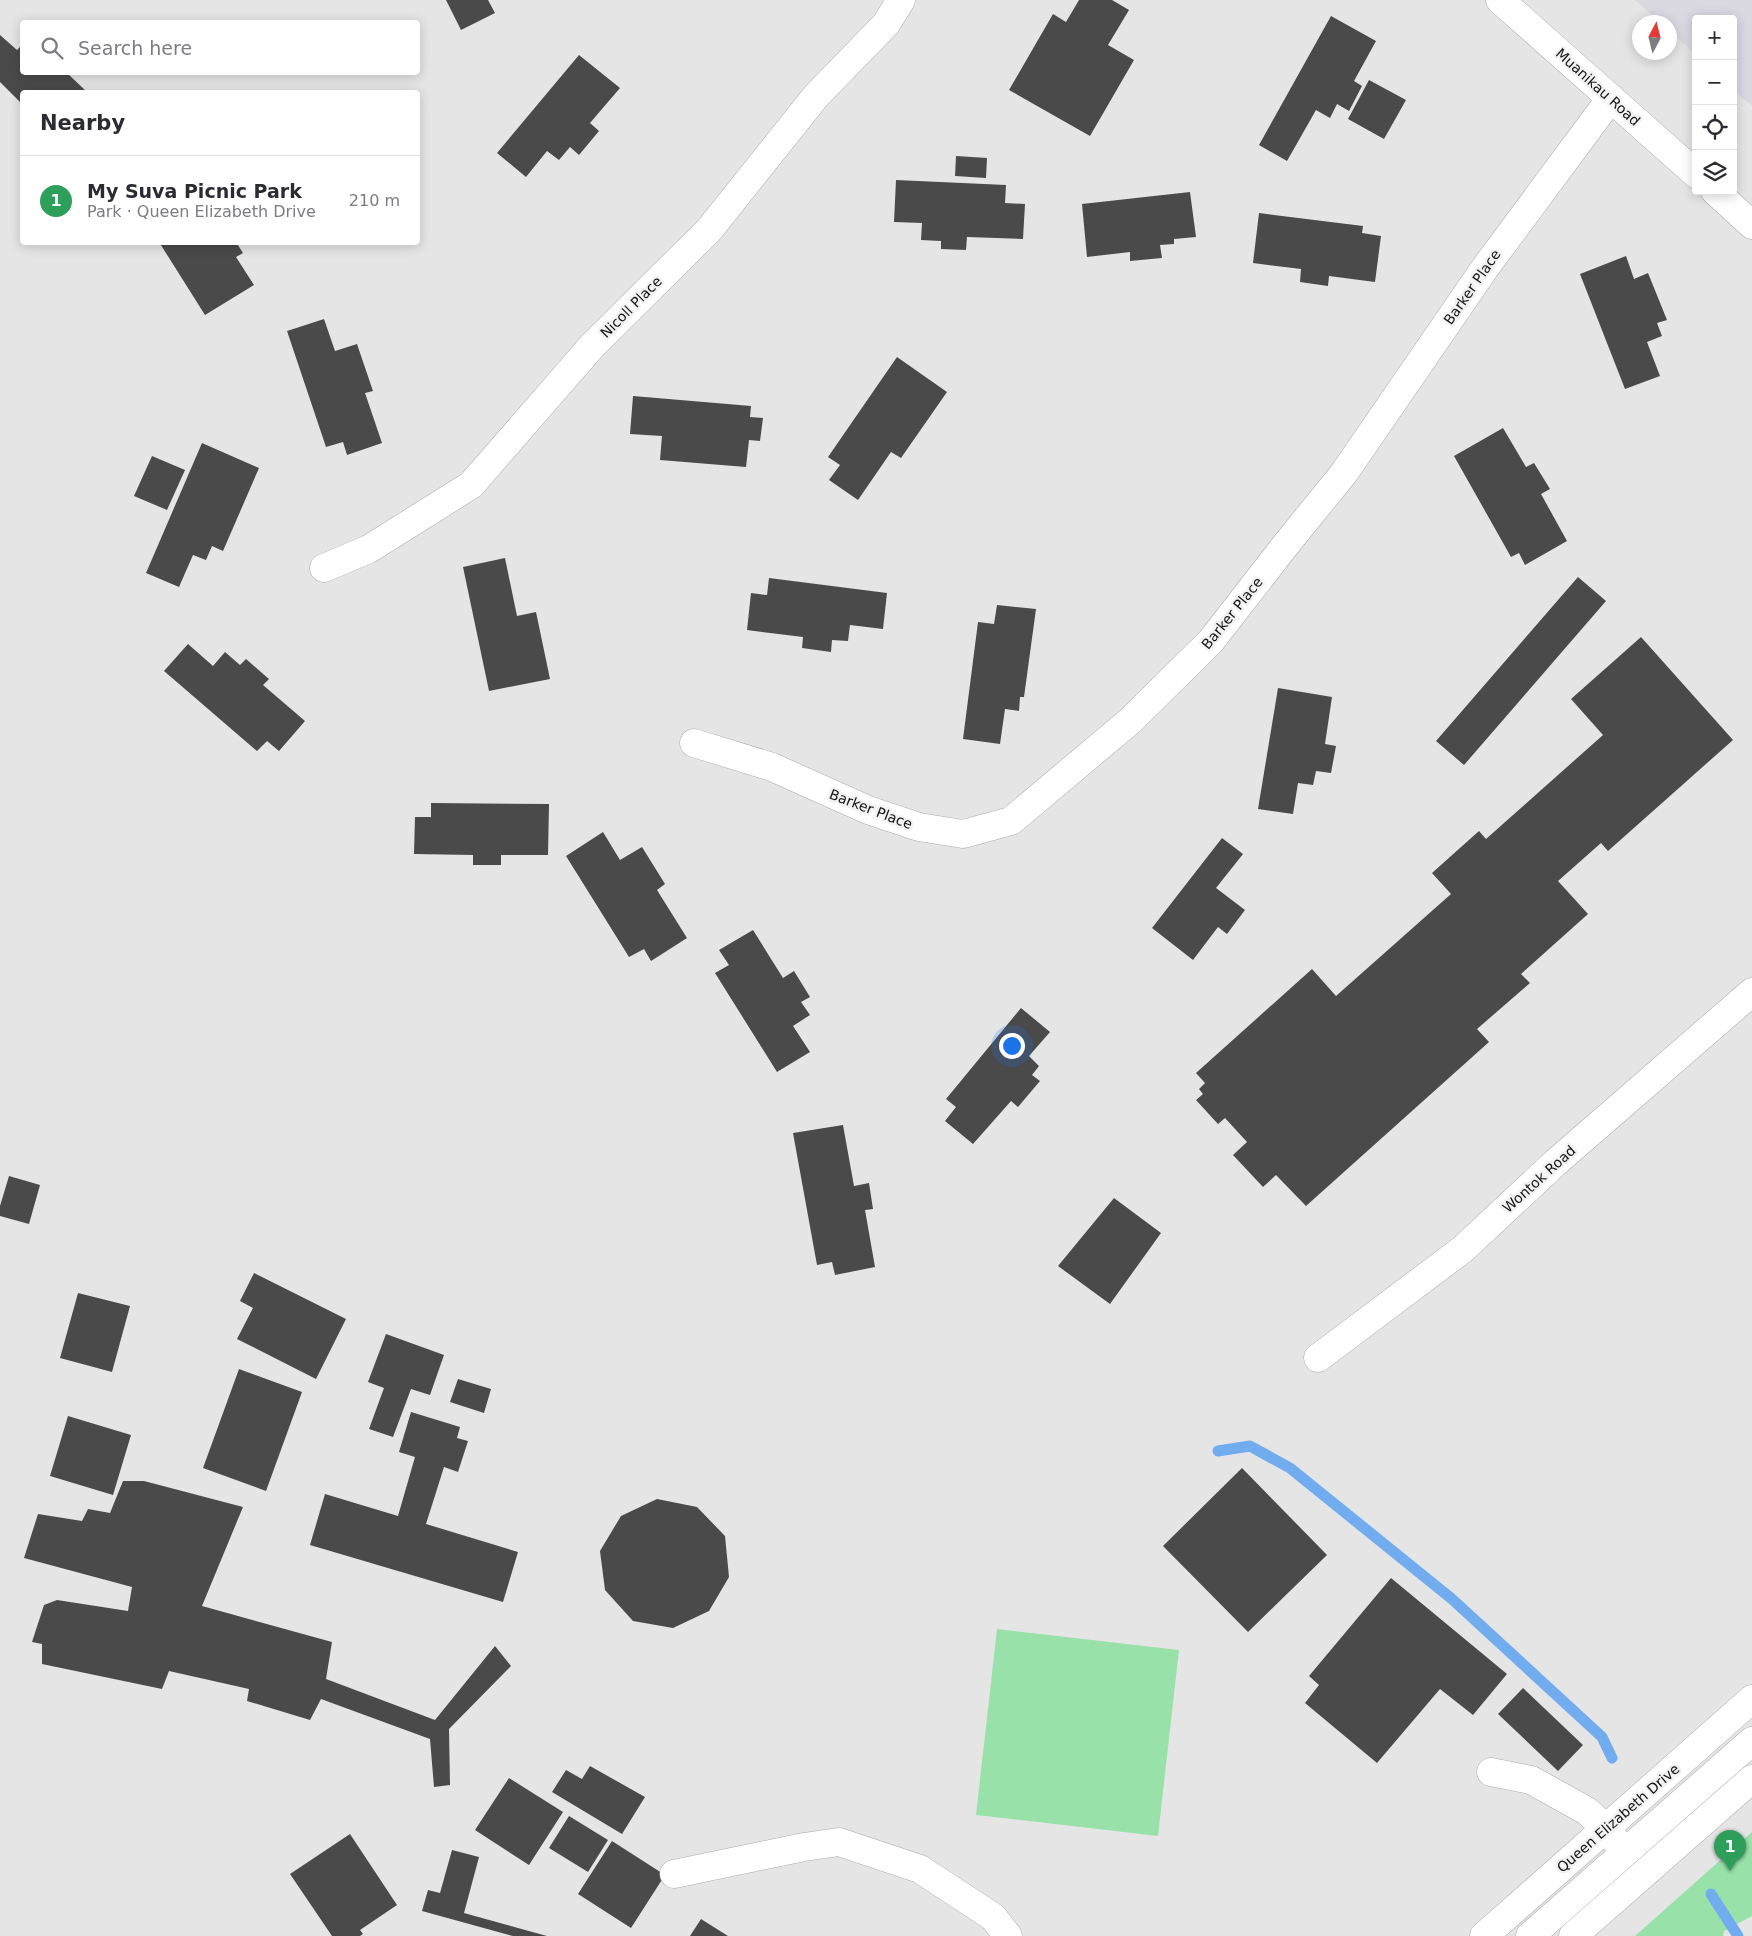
<!DOCTYPE html>
<html lang="en">
<head>
<meta charset="utf-8">
<style>
  :root { --surface:#fff; --page:#f2f2f3; --text:#2b2b33; --muted:#7c7c81; --line:#e1e1e2; --accent:#8847bb }
  body { margin:0; font-family:"DejaVu Sans",sans-serif; background:var(--page); color:var(--text) }
  .controls { position:absolute; right:15px; top:15px; display:grid; overflow:hidden; border-radius:5px; box-shadow:0 2px 12px #0003 }
  .controls button { width:45px; height:45px; display:grid; place-items:center; padding:0; border:0; border-bottom:1px solid var(--line); background:var(--surface); color:var(--text); font:25px sans-serif }
  .compass { position:absolute; left:1632px; top:15px; width:45px; height:45px; border-radius:50%; background:var(--surface); box-shadow:0 2px 12px #0003; rotate:7deg }
  .you { position:absolute; left:1011px; top:1045px; width:18px; height:18px; margin:-12px; border:4px solid #fff; border-radius:50%; background:#1a73e8; box-shadow:0 0 0 8px #1a73e833 }
  .badge { display:grid; place-items:center; width:32px; height:32px; border-radius:50%; background:var(--accent); color:#fff; font-size:16px; font-weight:700 }
  .pin { position:absolute; translate:-50% -41px; filter:drop-shadow(0 1px 2px #0008) }
  .pin::after { content:''; position:absolute; top:26px; width:18px; height:15px; background:inherit; clip-path:polygon(0 0,100% 0,50% 100%) }
  .list { margin:0; padding:0; list-style:none }
  h2 { display:flex; justify-content:space-between; align-items:center; height:65px; margin:0; padding:0 20px; font-size:21px }
  h2 small { font-size:16px; font-weight:400; color:var(--muted) }
  .list li { display:grid; grid-template-columns:32px 1fr auto; gap:15px; align-items:center; box-sizing:border-box; height:90px; padding:0 20px; border-top:1px solid var(--line) }
  .list b { display:block; font-size:19px; white-space:nowrap }
  .list p { margin:0; font-size:16px; white-space:nowrap; color:var(--muted) }
  .list em { font-size:16px; font-style:normal; color:var(--muted) }
  .icon { flex:none; width:28px; height:28px; fill:none; stroke:currentColor; stroke-width:2; stroke-linecap:round; stroke-linejoin:round }
  .map { position:relative; flex:none; width:1752px; height:1936px; overflow:hidden }
  .search { position:absolute; background:var(--surface); box-shadow:0 2px 12px #0003; left:20px; top:20px; width:400px; height:55px; display:flex; align-items:center; gap:12px; box-sizing:border-box; padding:0 18px; border-radius:5px; color:var(--muted); font-size:19px }
  .panel { position:absolute; background:var(--surface); box-shadow:0 2px 12px #0003; left:20px; top:90px; width:400px; height:155px; border-radius:5px }
  .map>svg:first-child { display:block }
  .built { fill:#dad9e2 }
  .green { fill:#98e2aa }
  .lines { fill:none; stroke-linecap:round; stroke-linejoin:round }
  .stream { stroke:#71acef; stroke-width:11 }
  .building { fill:#4b4a4b }
  .minor-casing { stroke:#acacad; stroke-width:29 }
  .major-casing { stroke:#acacad; stroke-width:29 }
  .minor { stroke:#fff; stroke-width:28 }
  .major { stroke:#fff; stroke-width:28 }
  .labels { text-anchor:middle; dominant-baseline:central; stroke-width:5; stroke-linejoin:round; paint-order:stroke }
  .street-label { font-size:14px; fill:#141414; stroke:#f2f2f3 }
</style>
</head>
<body>
<div class="map">
<svg width="1752" height="1936" viewBox="0 0 1752 1936">
  <rect width="100%" height="100%" fill="#e5e5e6"/>
  <!-- built -->
  <path class="built" d="M1635,0H1752V106L1733,89V19H1696V55L1670,31V22H1660Z"/>
  <!-- green -->
  <path class="green" d="M997,1629L1179,1650L1158,1836L976,1815Z
    M1752,1832V1916L1724,1931L1723,1936H1635Z"/>
  <g class="lines">
    <!-- stream -->
    <path class="stream" d="M1218,1451L1250,1446L1290,1468L1452,1599L1602,1737L1612,1758
      M1711,1894L1738,1936"/>
  </g>
  <!-- building -->
  <path class="building" d="M446,0H488L495,13L461,30Z
    M1079,0H1112L1129,10L1108,45L1134,60L1090,136L1009,90L1053,14L1066,22Z
    M1331,16L1376,41L1354,81L1362,86L1349,111L1337,104L1330,118L1316,110L1287,161L1259,145Z
    M0,35L17,50L22,45V72H66L87,92H22V104L0,82Z
    M579,55L620,88L590,123L599,131L579,155L570,147L559,160L547,151L526,177L497,153Z
    M1369,80L1406,100L1384,139L1348,119Z
    M956,156L987,158L986,178L955,176Z
    M896,180L1006,185L1005,203L1025,204L1023,239L967,237L966,250L941,249V241L921,240L922,223L894,222Z
    M1190,192L1196,237L1174,239V244L1160,245L1162,258L1130,261V252L1087,257L1082,204Z
    M1259,213L1363,226L1362,233L1381,236L1375,282L1329,276L1328,286L1300,282L1301,269L1253,263Z
    M159,242H236L243,253L236,257L254,285L205,315Z
    M1626,256L1634,279L1648,273L1667,320L1657,323L1662,336L1647,342L1660,376L1625,389L1580,274Z
    M324,319L335,351L357,344L373,391L365,393L382,443L347,455L343,442L326,447L287,331Z
    M897,357L947,392L901,458L891,452L858,500L829,480L840,465L828,457Z
    M633,396L751,406L750,417L763,418L760,441L749,440L746,467L660,460L662,436L630,434Z
    M1503,428L1526,467L1534,463L1550,489L1541,494L1567,541L1525,565L1519,553L1511,557L1454,456Z
    M202,443L259,468L223,551L212,546L206,560L193,555L179,587L146,573Z
    M152,456L185,470L167,510L134,496Z
    M505,558L517,616L536,612L550,679L489,691L463,567Z
    M1578,577L1606,601L1464,765L1436,741Z
    M769,578L887,593L883,629L850,625L848,641L832,640L831,652L802,648L803,637L747,630L751,593L767,595Z
    M997,605L1036,609L1024,697H1020L1019,711L1005,709L1000,744L963,739L978,622L994,624Z
    M1641,637L1733,740L1608,851L1601,843L1558,881L1588,914L1521,974L1530,983L1477,1029L1489,1042L1306,1206L1276,1175L1263,1187L1233,1155L1247,1142L1225,1118L1218,1124L1196,1100L1203,1094L1199,1089L1205,1083L1196,1073L1312,969L1336,996L1451,894L1432,873L1479,831L1486,839L1603,735L1571,699Z
    M188,644L213,666L225,652L240,665L246,659L269,679L263,685L305,721L279,751L267,741L257,751L164,671Z
    M1278,688L1332,697L1325,744L1336,746L1331,773L1316,771L1313,785L1298,783L1293,814L1258,809Z
    M431,803L549,804L548,855H501V865H473V855L414,854L415,817H431Z
    M603,832L620,860L642,847L665,884L657,890L687,938L651,961L644,949L629,957L566,856Z
    M1222,838L1243,854L1216,888L1245,910L1227,934L1218,927L1193,960L1152,928Z
    M753,930L783,978L794,971L810,997L801,1002L810,1015L793,1026L810,1052L777,1072L715,973L729,965L719,950Z
    M1021,1008L1050,1032L1029,1056L1039,1066L1032,1075L1040,1081L1018,1107L1011,1101L973,1144L945,1121L956,1107L946,1099Z
    M843,1125L854,1186L869,1183L873,1209L865,1210L875,1267L835,1275L832,1262L817,1265L793,1133Z
    M9,1176L40,1185L29,1224L0,1216V1206Z
    M1114,1198L1161,1233L1110,1304L1058,1266Z
    M254,1273L346,1319L316,1379L237,1339L253,1308L240,1301Z
    M78,1293L130,1306L112,1372L60,1358Z
    M386,1334L444,1355L430,1395L411,1389L393,1437L369,1429L384,1388L368,1382Z
    M239,1369L302,1392L266,1491L203,1468Z
    M458,1379L491,1389L484,1413L450,1402Z
    M411,1412L460,1427L457,1438L468,1441L458,1472L444,1467L426,1524L518,1552L503,1602L310,1545L325,1494L398,1516L415,1457L399,1452Z
    M68,1416L131,1435L113,1495L50,1476Z
    M1242,1468L1327,1555L1248,1632L1163,1546Z
    M123,1481H144L243,1507L202,1606L332,1642L326,1679L435,1720L495,1646L511,1666L449,1729L450,1785L434,1787L430,1739L321,1699L310,1720L247,1701L249,1689L169,1671L162,1689L42,1664V1644L32,1642L44,1605L57,1600L128,1611L132,1587L24,1558L38,1514L82,1521L88,1509L110,1513Z
    M657,1499L697,1507L725,1536L729,1577L709,1611L673,1628L633,1621L605,1590L600,1551L621,1516Z
    M1391,1578L1507,1674L1473,1715L1440,1689L1377,1763L1305,1703L1319,1685L1309,1676Z
    M1523,1688L1583,1745L1558,1771L1498,1714Z
    M590,1766L645,1797L622,1834L552,1792L566,1770L582,1779Z
    M509,1778L563,1812L529,1865L475,1830Z
    M569,1816L608,1840L588,1872L549,1848Z
    M350,1834L397,1905L360,1930L363,1934L360,1936H332L290,1874Z
    M612,1841L665,1875L631,1928L578,1894Z
    M452,1850L479,1857L464,1913L547,1936H513L422,1911L428,1890L440,1893Z
    M701,1919L728,1936H690Z"/>
  <g class="lines">
    <!-- minor casing -->
    <g class="minor-casing">
      <path id="minor" d="M324,568L369,549L471,485L592,346L709,230L816,96L886,24L901,0
        M694,743L772,767L868,810L919,827L963,834L1011,821L1130,721L1211,641L1284,547L1344,473L1485,268L1611,98
        M1318,1358L1463,1249L1555,1163L1752,992
        M1491,1772L1531,1780L1587,1811L1606,1829L1625,1852
        M674,1874L804,1847L839,1842L920,1869L993,1917L1008,1936
        M1573,1936L1752,1779"/>
    </g>
    <!-- major casing -->
    <g class="major-casing">
      <path id="major" d="M1500,0L1696,174
        M1715,191L1752,225
        M1484,1936L1752,1699
        M1530,1936L1752,1741"/>
    </g>
    <!-- minor -->
    <use href="#minor" class="minor"/>
    <!-- major -->
    <use href="#major" class="major"/>
  </g>
  <g class="labels">
    <!-- street labels -->
    <g class="street-label">
      <text transform="translate(1598 87) rotate(42)">Muanikau Road</text>
      <text transform="translate(1472 287) rotate(-55)">Barker Place</text>
      <text transform="translate(631 307) rotate(-45)">Nicoll Place</text>
      <text transform="translate(1232 613) rotate(-51)">Barker Place</text>
      <text transform="translate(871 809) rotate(21)">Barker Place</text>
      <text transform="translate(1539 1179) rotate(-42)">Wontok Road</text>
      <text transform="translate(1618 1818) rotate(-41)">Queen Elizabeth Drive</text>
    </g>
  </g>
</svg>
<div class="controls">
<button>+</button>
<button>−</button>
<button><svg class="icon" aria-label="locate" viewBox="0 0 24 24"><circle cx="12" cy="12" r="6"/><path d="M12 2v4M12 18v4M2 12h4M18 12h4"/></svg></button>
<button><svg class="icon" aria-label="layers" viewBox="0 0 24 24"><path d="M12 4l9 5-9 5-9-5zM3 14l9 5 9-5"/></svg></button>
</div>
<svg class="compass" viewBox="-18 -18 36 36"><path d="M0-13l5 13h-10z" fill="#e53935"/><path d="M0 13l5-13h-10z" fill="#7c7c81"/></svg>
<div class="you"></div>
<div class="pin badge" style="left:1730px;top:1871px;background:#2e9e5b">1</div>
<div class="search"><svg class="icon" aria-label="search" viewBox="0 0 24 24"><circle cx="10" cy="10" r="6"/><path d="M15 15l6 6"/></svg>Search here</div>
<section class="panel">
<h2>Nearby<small></small></h2>
<ul class="list">
<li><span class="badge" style="background:#2e9e5b">1</span><div><b>My Suva Picnic Park</b><p>Park · Queen Elizabeth Drive</p></div><em>210 m</em></li>
</ul>
</section>
</div>
</body>
</html>
